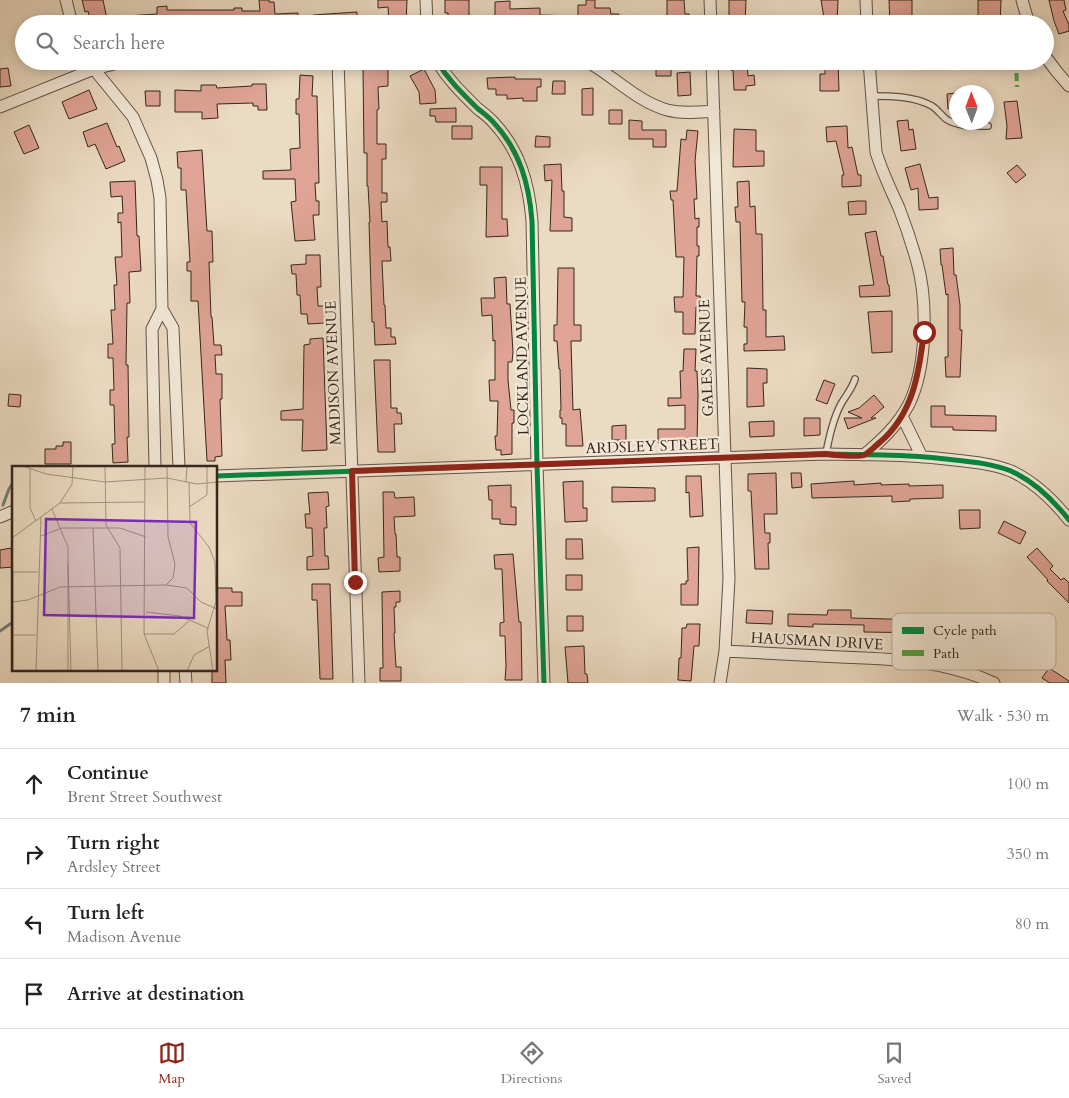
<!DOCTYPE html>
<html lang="en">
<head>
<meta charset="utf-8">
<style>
  :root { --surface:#fff; --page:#f2f2f2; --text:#222; --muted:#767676; --line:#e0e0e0; --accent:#8f2418 }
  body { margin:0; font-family:Cardo,serif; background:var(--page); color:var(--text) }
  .compass { position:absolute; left:949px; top:85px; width:45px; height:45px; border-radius:50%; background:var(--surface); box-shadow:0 2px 12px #0003; rotate:359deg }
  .stop { position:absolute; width:15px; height:15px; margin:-11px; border:4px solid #8f2418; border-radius:50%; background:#fff }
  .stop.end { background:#8f2418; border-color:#fff; box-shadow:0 1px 5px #0008 }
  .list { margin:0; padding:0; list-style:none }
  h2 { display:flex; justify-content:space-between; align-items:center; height:65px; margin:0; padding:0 20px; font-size:21px }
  h2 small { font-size:16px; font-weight:400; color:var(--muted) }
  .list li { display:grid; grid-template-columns:32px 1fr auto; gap:15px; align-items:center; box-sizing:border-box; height:70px; padding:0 20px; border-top:1px solid var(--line) }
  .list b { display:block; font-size:19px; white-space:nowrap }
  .list p { margin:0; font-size:16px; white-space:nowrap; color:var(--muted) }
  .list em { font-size:16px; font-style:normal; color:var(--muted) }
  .icon { flex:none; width:28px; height:28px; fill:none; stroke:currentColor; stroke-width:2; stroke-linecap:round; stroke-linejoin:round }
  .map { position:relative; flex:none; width:1069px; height:683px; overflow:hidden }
  .search { position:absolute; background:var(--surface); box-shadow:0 2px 12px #0003; left:15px; right:15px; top:15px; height:55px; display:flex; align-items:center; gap:12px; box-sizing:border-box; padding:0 18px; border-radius:28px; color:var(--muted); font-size:19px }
  .sheet { height:345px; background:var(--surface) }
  nav { display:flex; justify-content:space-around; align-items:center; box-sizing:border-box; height:70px; border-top:1px solid var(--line); background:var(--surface); font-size:14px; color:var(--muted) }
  nav a { display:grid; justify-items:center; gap:2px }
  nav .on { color:var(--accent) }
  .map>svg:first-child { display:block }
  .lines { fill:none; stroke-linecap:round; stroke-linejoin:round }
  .stream { stroke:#717f7b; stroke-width:3 }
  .building { fill:#e0a496; stroke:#33271c }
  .service-casing { stroke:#615446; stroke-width:8 }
  .minor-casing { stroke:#615446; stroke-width:13 }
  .service { stroke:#f3e8d8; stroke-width:5.5 }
  .minor { stroke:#f3e8d8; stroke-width:11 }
  .quiet { stroke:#52a341; stroke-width:4; stroke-dasharray:8 4; stroke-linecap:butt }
  .cycleway-casing { stroke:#f3e8d8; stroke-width:8 }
  .cycleway { stroke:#00873e; stroke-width:5 }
  .route { stroke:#8f2418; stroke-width:6 }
  .labels { text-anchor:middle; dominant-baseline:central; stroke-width:4.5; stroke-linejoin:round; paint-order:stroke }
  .street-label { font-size:15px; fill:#33271c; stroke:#f3e8d8 }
  .inset-road { fill:none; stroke:#a29380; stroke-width:1 }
  .view { fill:#7b2cbf; fill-opacity:0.15; stroke:#7b2cbf; stroke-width:2.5 }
  .inset-edge { fill:none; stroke:#33271c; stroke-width:2.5 }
  .key { fill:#f3e8d8; stroke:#b9aea0; stroke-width:1 }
  .key-label { font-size:14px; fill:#33271c }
</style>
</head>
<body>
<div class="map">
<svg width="1069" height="683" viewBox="0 0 1069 683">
  <rect width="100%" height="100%" fill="#ecdbc3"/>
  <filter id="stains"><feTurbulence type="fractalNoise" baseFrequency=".004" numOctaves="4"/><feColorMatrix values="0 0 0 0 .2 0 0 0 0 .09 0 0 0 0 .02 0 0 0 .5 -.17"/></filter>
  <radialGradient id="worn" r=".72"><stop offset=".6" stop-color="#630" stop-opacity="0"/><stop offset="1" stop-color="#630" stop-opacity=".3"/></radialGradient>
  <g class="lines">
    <!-- stream -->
    <path class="stream" d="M3,505L9,489L14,481
      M0,631L13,622L14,618"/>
  </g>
  <!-- building -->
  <path class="building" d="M82,0H103L108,24H91L88,11L85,12Z
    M259,0H269V2H274L275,14L298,13L299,24H111V17L157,14V7L167,6V10H234V8H242V11H260Z
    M378,0H407L406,24H389L388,7L378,8Z
    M445,0H469V16L491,17V24H448V13H445Z
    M586,0H595V8H610L611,14H619V24H495V2L510,1V9L540,8V15L578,16V5H586Z
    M667,0H684L685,14H689L690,24H667Z
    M729,0H746L745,24H729Z
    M821,0H838L837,24H825Z
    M889,0H912V16H916V24H890Z
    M978,0H1001L1000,24H978Z
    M1049,0H1064L1066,10L1063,11L1069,25V31L1059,34L1054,21Z
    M357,12V24H314L313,15Z
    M729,61H747L748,76L754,75L755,85L746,86V90H734L733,70H730Z
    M825,61H838L839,91H820V74H825Z
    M656,62H671V76H656Z
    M388,67V86L378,87L379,109L377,110V144H386V159H382V193H387V202H381L382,222L387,221L388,247H390L391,261H382L384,305H385L386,328H391V337H395L396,344L375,345L374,322H372L369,222H370L368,186H367V153H364L363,68Z
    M8,68L11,86L0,87V69Z
    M424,69L435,90L436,103L420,104L419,92L410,76Z
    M690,72L691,95L678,96L677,73Z
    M300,75L313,76L312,96H317L319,183H315L316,201H319V215H313L315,240L295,241L291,202L296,201L295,179H263V171L291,170L290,149L300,148L299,114H296V99H299Z
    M515,77V79H541V87H537V101H523V98L507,99V95H496V89H488L487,78Z
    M553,81H565V94H552Z
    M252,84H266L267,110H258V106H253V103L217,104L218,118L202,119V112H175V90L201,91V85H216L217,88L252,86Z
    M593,88V115H582V89Z
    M89,90L97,109L69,119L62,102Z
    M145,91H160V106H146Z
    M956,93V108L948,109L947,94Z
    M1017,101L1022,138L1006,139L1007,126L1004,102Z
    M456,108V122H436L435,116H430V109Z
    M609,110H622V124H609Z
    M629,120L642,121V130H666V147H653V139H629Z
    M908,120L909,130L913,129L916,149L901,151L897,121Z
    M107,123L117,147L119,146L125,161L106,169L95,144L88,147L83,132Z
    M29,125L39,148L24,154L14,132Z
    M452,126H472V139H452Z
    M847,126L848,148L852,147L858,175H861V186L842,187V175H844L836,141L827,142L826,127Z
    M734,129L756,130V151H764V166L733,167Z
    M687,130L698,131L695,161L697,199H694L695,219L699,218V227H697V246H699V256H697L696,296H700L701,307H696L695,334H683V312H675L674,297H683L684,257H676L673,200H671L670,191H677L681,139L686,140Z
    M536,136L550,137V147H535Z
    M202,150L207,231H212L213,262H209L211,317H212L214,345H221L222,355H215L216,374H222V399H220L222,456L215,457V461H207L198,301H191V271H187V262H190L186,190H181V168H178L177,152Z
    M561,164L562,191H564V217L572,218V231H550L552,180L545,181L544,165Z
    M920,164L929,198L938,197V209L919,210L918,188L911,190L905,168Z
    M1017,165L1026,175L1016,183L1007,173Z
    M480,167H502V219H507L508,236L486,237L487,185H480Z
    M135,181L137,236H139L141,271L129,272L130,303H127L126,365H128L129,437H127L128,462L113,463L112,444H115L114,405H110V390H114L113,358H108V344H113L111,310H115L114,285H117L115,257H122L121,222L118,223V213H123L122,196L111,197L110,182Z
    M749,181L750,207L755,206L756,234H762L763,310H766V337L784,336L785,350L744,351V344H747V327H744L745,302H742L740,222H736L735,207H738L737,182Z
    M858,201H866V214L849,215L848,202Z
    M876,231L881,256H883L888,285H889L890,296L860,297L859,286L874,285L865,233Z
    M953,248L954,275H956L960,305V330H962L960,377H946L945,357H948V294L946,295L942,265H941L940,249Z
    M306,255H320L321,287H317L318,306H325V323L308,324L307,314H301L300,295H297L296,274H292L291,265L306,264Z
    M558,268H574V325H581V341H571L573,410L580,409L583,446H566V424H562V418H560V410H561L560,369H559L557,341H554V325H557Z
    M506,277L507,304H510L513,352L512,362H508V380L511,410H514V423H512V454L501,455V450H496L495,436H497L498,401H490L489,380H495V340L493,341L492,315L482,316L481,298H495L494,278Z
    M892,311V352L872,353L868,312Z
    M323,338L327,450L302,451L303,420H281V411L303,409L304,345L310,344V339Z
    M684,349H696L695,371H697L698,395L697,443H658V429H685V405L668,406V398H681L680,371H683Z
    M374,360H390L391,408H397V413H401L402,424H394L395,452H378Z
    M747,368L767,369V383H763L764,406L747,407Z
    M824,380L835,384L827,404L816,400Z
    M9,394L21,395L20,407L8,406Z
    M874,395L884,407L871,418H876L848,429L844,418H862L848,412L859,408Z
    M931,406H945V415L996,416V431L953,430V427H931Z
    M804,418H820V435L804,436Z
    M774,421V436L750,437L749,422Z
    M626,425V440H612V426Z
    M63,442H71V464H45V449H56V446H63Z
    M776,473L777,514H764L765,533H770V543H768L769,569H755L751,491H748V474Z
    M791,473H801L802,487L792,488Z
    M686,476H701L703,516L690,517L689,492L686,493Z
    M583,481V508H587V521L565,522L563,482Z
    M854,481V485L881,483V485L909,484V486L943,485V498L910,499V501L892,502V496L812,498L811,484Z
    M511,485V507H516V525L500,524V519H492V500H489L488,486Z
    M612,487L655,488V501L612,502Z
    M328,492L329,506L326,507L327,528H324L325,556H328L329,569L307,570V557L313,556L312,528H306L305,514H310L308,493Z
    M383,492H394L395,498L414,497L415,516L394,517L395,534H396L397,557H400V571L379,572L378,558L384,557Z
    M959,510H980V528L960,529Z
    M1004,521L1026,532L1020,544L998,533Z
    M566,539H582L583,559H566Z
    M699,547L698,605H681V584H686V581H688L687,548Z
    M11,548L14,567L0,568V550Z
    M1037,548L1053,566L1050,569L1061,580L1064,578L1069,583V603L1047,581L1048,580L1027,557Z
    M513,554L519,622H521L522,680H505L506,666L505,636H500V623L504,622L502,569H495L494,555Z
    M566,575H582V590H566Z
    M312,584H330L333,679H320L317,600H312Z
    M216,588H232V592H242V606H225L227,640H230L231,660H225L226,683H212V669H216Z
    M400,591V602H396V607H394L395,633H394L396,667H401V681H380V668H383L382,592Z
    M747,610L773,611L772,624L746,623Z
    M828,610H851V618L925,620L976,631V629L999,637L993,654L979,649L980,644L963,638L962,642L934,636V633L864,632V625L813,624V627L788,626V614L827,615Z
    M567,616H583V631H567Z
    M687,624H700L699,646H694L691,681L678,680L679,658H681L682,628H686Z
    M584,646L585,674H587L588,683H568L565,647Z
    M1049,668L1069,681V683H1050L1042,678Z"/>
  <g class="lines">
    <!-- service casing -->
    <g class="service-casing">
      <path id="service" d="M871,96C891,96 914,96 932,106C937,109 941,115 946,119C958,127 974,126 988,126
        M826,454C829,437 833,419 841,404C846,395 852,389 855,379"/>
    </g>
    <!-- minor casing -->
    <g class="minor-casing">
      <path id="minor" d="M66,0L72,24
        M426,0L427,24
        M710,0L711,24
        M866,0L867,24
        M1022,0L1029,24
        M1045,56L1057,72L1069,86
        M90,61L94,69L133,117L151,158L157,180L160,198L162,309L152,329L155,467
        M338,61L359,683
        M437,61C448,80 462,93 477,108C483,113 489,117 494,123C520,151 529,184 532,221L537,464L544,683
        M586,61C614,76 636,101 667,110C682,114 699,112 714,111
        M712,61L729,579L725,651L720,683
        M0,107L94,69L118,63L161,61
        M162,309L173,328L179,467
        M902,416L922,457
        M864,455C882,440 898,425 909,404C927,367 928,301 917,262C912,244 906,226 899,208C891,190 882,172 876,152L869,61
        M216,476L826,454C869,455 912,454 955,460C974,462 993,464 1011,471C1033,481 1054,501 1069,520
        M0,517L14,511
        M725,651C764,653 802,655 840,657C894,659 944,660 994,683
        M164,669V683
        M185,669L186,683"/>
    </g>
    <!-- service -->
    <use href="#service" class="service"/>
    <!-- minor -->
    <use href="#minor" class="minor"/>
    <!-- quiet -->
    <path class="quiet" d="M1016,61L1017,87"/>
    <!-- cycleway casing -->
    <g class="cycleway-casing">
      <path id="cycleway" d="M437,61C448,80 462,93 477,108C483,113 489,117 494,123C520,151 529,184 532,221L537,464L544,683
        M216,476L826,454C869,455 912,454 955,460C974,462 993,464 1011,471C1033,481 1054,501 1069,520"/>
    </g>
    <!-- cycleway -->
    <use href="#cycleway" class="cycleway"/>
  </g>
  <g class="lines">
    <!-- route -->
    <path class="route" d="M355,582L352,471L826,454C833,455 858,457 864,455C869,453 875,446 879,443C913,415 919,373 924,332"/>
  </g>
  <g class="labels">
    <!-- street labels -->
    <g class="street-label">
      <text transform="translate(522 356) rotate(-91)">LOCKLAND AVENUE</text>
      <text transform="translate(706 358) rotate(-92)">GALES AVENUE</text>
      <text transform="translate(333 373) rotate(-92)">MADISON AVENUE</text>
      <text transform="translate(652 446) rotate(-2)">ARDSLEY STREET</text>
      <text transform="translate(817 641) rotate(3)">HAUSMAN DRIVE</text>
    </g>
  </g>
  <!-- overview -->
  <g transform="translate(12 466)">
    <rect width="205" height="205" fill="#ecdbc3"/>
    <path class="inset-road" d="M11,0L34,8L93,16L155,12L185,18L205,16M93,0L94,59L108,82L110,205M133,0L132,168L147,205M18,3V42L24,55M174,16L175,0M177,16L178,57L197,81L203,96L204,135L195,165L201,205M48,37L133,36M177,41L195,29V0M40,43L56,81V205M81,62L86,205M29,70L50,62H108L134,71M0,72L48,37L60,18L61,0M56,97L59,205M0,106H26M1,106V205M154,119L161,112L163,98L156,71L155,0M0,136L16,134L48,121L154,119L175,122L189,136L205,143M134,146L168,150L196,162M132,168H162L177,155M0,169H24M24,205L29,51M175,205L182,189L198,180"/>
    <path class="view" d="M34,53L184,56L182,152L32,149Z"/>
    <rect width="205" height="205" class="inset-edge"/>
  </g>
  <!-- legend -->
  <rect x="892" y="613" width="164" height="57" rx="8" class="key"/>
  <rect x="902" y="627" width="22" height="7" fill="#00873e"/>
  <rect x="902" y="650" width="22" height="6" fill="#52a341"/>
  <g class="key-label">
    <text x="933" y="635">Cycle path</text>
    <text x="933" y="658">Path</text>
  </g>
  <rect width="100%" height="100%" filter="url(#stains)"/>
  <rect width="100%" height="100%" fill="url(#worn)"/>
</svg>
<svg class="compass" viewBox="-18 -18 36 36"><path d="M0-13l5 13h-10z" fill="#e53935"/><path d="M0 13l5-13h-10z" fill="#767676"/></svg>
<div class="stop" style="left:924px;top:332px"></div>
<div class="stop end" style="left:355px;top:582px"></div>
<div class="search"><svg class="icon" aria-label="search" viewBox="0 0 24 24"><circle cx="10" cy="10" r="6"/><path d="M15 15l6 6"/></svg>Search here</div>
</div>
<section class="sheet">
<h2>7 min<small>Walk · 530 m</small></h2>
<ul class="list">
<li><svg class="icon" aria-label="ahead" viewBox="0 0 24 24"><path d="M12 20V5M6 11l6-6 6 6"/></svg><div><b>Continue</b><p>Brent Street Southwest</p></div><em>100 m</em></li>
<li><svg class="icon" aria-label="right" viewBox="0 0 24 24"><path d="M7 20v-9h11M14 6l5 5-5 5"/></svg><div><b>Turn right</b><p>Ardsley Street</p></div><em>350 m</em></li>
<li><svg class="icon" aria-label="left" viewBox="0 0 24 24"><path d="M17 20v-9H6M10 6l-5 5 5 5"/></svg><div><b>Turn left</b><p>Madison Avenue</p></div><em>80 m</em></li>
<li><svg class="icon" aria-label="arrive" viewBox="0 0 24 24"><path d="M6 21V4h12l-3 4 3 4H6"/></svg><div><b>Arrive at destination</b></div></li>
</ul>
</section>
<nav>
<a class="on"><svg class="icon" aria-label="map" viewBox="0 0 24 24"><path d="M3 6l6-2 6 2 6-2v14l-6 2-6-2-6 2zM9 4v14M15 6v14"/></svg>Map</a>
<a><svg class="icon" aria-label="directions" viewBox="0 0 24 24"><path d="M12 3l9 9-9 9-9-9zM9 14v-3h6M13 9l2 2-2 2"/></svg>Directions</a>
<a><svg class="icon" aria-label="saved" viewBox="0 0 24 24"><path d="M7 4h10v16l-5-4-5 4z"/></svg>Saved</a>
</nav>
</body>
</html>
